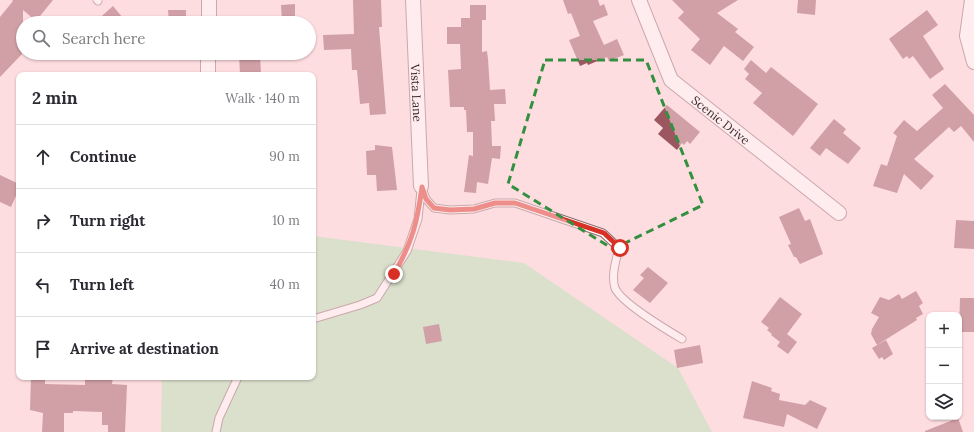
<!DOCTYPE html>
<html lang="en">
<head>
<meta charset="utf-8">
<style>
  :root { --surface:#fff; --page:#f7f7f7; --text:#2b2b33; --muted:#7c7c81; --line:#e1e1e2 }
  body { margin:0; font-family:Lora,serif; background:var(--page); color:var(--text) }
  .controls { position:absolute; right:12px; bottom:12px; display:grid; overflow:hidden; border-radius:8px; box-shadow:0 1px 3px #0004 }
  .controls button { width:36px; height:36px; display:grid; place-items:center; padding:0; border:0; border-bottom:1px solid var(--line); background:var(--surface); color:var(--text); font:20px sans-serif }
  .stop { position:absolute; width:12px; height:12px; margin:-9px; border:3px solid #d93025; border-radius:50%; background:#fff }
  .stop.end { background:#d93025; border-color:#fff; box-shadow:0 1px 4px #0008 }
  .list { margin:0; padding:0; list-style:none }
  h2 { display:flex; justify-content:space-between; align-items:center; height:52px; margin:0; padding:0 16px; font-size:17px }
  h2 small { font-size:13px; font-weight:400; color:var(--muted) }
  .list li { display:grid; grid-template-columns:26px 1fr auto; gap:12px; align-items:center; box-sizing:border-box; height:64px; padding:0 16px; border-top:1px solid var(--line) }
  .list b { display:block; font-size:15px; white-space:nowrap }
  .list em { font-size:13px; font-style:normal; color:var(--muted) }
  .icon { flex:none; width:22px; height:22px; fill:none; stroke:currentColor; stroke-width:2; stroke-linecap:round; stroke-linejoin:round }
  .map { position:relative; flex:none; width:974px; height:432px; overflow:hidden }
  .search { position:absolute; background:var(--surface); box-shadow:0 1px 3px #0004; left:16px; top:16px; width:300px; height:44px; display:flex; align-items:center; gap:10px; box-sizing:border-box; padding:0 14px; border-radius:22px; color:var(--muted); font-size:15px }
  .panel { position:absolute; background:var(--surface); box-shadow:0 1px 3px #0004; left:16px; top:72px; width:300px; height:308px; border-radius:8px }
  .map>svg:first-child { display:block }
  .green { fill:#b0e5b2 }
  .building { fill:#9c565f }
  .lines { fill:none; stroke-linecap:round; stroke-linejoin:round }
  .service-casing { stroke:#8c696c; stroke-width:9 }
  .minor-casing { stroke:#8c696c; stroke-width:16 }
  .service { stroke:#fff; stroke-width:7 }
  .minor { stroke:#fff; stroke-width:14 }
  .route { stroke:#d93025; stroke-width:5 }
  .marked { fill:none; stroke:#349041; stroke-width:3; stroke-dasharray:8 5; stroke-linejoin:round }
  .labels { text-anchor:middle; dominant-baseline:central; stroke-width:4; stroke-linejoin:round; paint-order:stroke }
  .street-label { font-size:12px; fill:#3a2b2c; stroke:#fedde0 }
</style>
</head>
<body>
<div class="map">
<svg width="974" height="432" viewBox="0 0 974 432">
  <rect width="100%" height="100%" fill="#fedde0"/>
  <!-- green -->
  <path class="green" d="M313,236L524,263L678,368L712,432H161L162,377H313Z"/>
  <!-- building -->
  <path class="building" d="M12,0H53L36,21L23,10V53L0,77V17L13,1Z
    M353,0H381L382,27H379L386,114L370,115L369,103L360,104L357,70H352L351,49L324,50L323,35L354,34Z
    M563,0H598L600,6L604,4L608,15L593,21L604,45L617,39L624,55L609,61L607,57L588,65L587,63L580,66L569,40L580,36L571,13L568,14Z
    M672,0H738L717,13L738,29L735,32L754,47L743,61L724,46L710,65L691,50L700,39L678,18L684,12Z
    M798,0H816L815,15L797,13Z
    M295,4V23H282L281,5Z
    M470,5H486V20H482V52L487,51L488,59L490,90L505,89L506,104H494L495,121H491L492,146H501L500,159L492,158L488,184L477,182L476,193L464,192L469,155L473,156V132H467L466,110H464V107H450L448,70L461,69L460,44H447V27H461V18H470Z
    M113,6L127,23H94Z
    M168,10H186V23H169Z
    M927,10L938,25L923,36L944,69L930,79L913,56L909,59L907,56L903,59L889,39Z
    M239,53H260L261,75H240Z
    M751,60L766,73L771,67L818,104L793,136L753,103L762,93L745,79L749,74L744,69Z
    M945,84L974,115V142L961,126L954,132L949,127L914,159L934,176L921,190L904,174L897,193L873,186L881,164L887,166L897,136L893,133L904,120L917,131L943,108L932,95Z
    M667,105L700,132L690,144L687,141L684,145L682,143L677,150L658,134L663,128L654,120Z
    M834,119L846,129L843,133L861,148L848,164L826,148L820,156L810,148Z
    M375,145L392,147L397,190L377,191L376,175H367L366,151L375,150Z
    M0,175L19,184V189L11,207L0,202Z
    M799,208L805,221L810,219L823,254L800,264L796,257H794L788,245L791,244L779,217Z
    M956,220L974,221V249L954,248Z
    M648,267L668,283L650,303L633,290L644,278L640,275Z
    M916,291L923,303L919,306L923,314L916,318L917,320L877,345L871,334L872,329L879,317L871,313L880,297L889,300L899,294L902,299Z
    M780,297L802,314L787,334L797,342L788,354L777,346L780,342L771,335L772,334L767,330L769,328L761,322Z
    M960,298H974V332H959Z
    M439,324L442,341L426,344L423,327Z
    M886,340L893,354L884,360L882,357L879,359L872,348Z
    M700,345L703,363L677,368L674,350Z
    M85,377H113L112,384L127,385L125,432H108V425H102V412L73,411V413H64V432H42L43,413L30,410L31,378H45V384L85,385Z
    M752,381L772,388L771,391L780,394L779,400L805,405L810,400L827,408L817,429L787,414L784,427L743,418Z
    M958,418L963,432H925V431Z"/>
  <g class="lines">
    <!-- service casing -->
    <g class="service-casing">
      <path id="service" d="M97,0L98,1
        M421,186L426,199L434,208L450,210L474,209L495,203H515L603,233L619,248C616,260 611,276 615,288C621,303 667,330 682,339
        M313,319L360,305L377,298L407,251L418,219L421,190
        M216,432L219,418L238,377"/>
    </g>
    <!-- minor casing -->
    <g class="minor-casing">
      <g id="minor">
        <path id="s1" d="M413,0L421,186"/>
        <path id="s2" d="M639,0L671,80L839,213"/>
        <path d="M972,0L967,36L974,62"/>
        <path d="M209,23V0"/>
        <path d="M208,75V53"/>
      </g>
    </g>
    <!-- service -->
    <use href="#service" class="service"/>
    <!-- minor -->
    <use href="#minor" class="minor"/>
  </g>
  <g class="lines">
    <!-- route -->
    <path class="route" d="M394,274C412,242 417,224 422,187L426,199L434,208L450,210L474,209L495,203H515L604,233L620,248"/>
  </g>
  <!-- marked area -->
  <path d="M0 0H974V432H0ZM545,60H646L703,205L613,249L508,184Z" fill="#fedde0" fill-opacity=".55" fill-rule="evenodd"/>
  <path class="marked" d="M545,60H646L703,205L613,249L508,184Z"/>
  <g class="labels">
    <!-- street labels -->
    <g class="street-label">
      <text stroke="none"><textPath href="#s1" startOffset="93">Vista Lane</textPath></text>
      <text stroke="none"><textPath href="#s2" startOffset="150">Scenic Drive</textPath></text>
    </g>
  </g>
</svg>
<div class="controls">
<button>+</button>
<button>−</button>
<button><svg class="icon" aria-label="layers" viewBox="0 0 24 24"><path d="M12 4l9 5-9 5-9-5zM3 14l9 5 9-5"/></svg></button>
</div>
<div class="stop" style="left:620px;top:248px"></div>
<div class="stop end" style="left:394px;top:274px"></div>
<div class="search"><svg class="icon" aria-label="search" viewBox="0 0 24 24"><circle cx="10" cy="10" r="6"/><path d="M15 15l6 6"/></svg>Search here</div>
<section class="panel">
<h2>2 min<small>Walk · 140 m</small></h2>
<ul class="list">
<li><svg class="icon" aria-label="ahead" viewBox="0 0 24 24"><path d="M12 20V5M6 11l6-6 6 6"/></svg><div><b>Continue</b></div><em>90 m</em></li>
<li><svg class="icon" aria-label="right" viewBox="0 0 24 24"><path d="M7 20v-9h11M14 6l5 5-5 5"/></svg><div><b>Turn right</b></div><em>10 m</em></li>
<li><svg class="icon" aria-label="left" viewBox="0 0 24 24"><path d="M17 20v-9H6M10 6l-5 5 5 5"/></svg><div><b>Turn left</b></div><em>40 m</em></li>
<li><svg class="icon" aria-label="arrive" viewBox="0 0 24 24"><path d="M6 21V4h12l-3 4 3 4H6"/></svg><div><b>Arrive at destination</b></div></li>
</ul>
</section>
</div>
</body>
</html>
